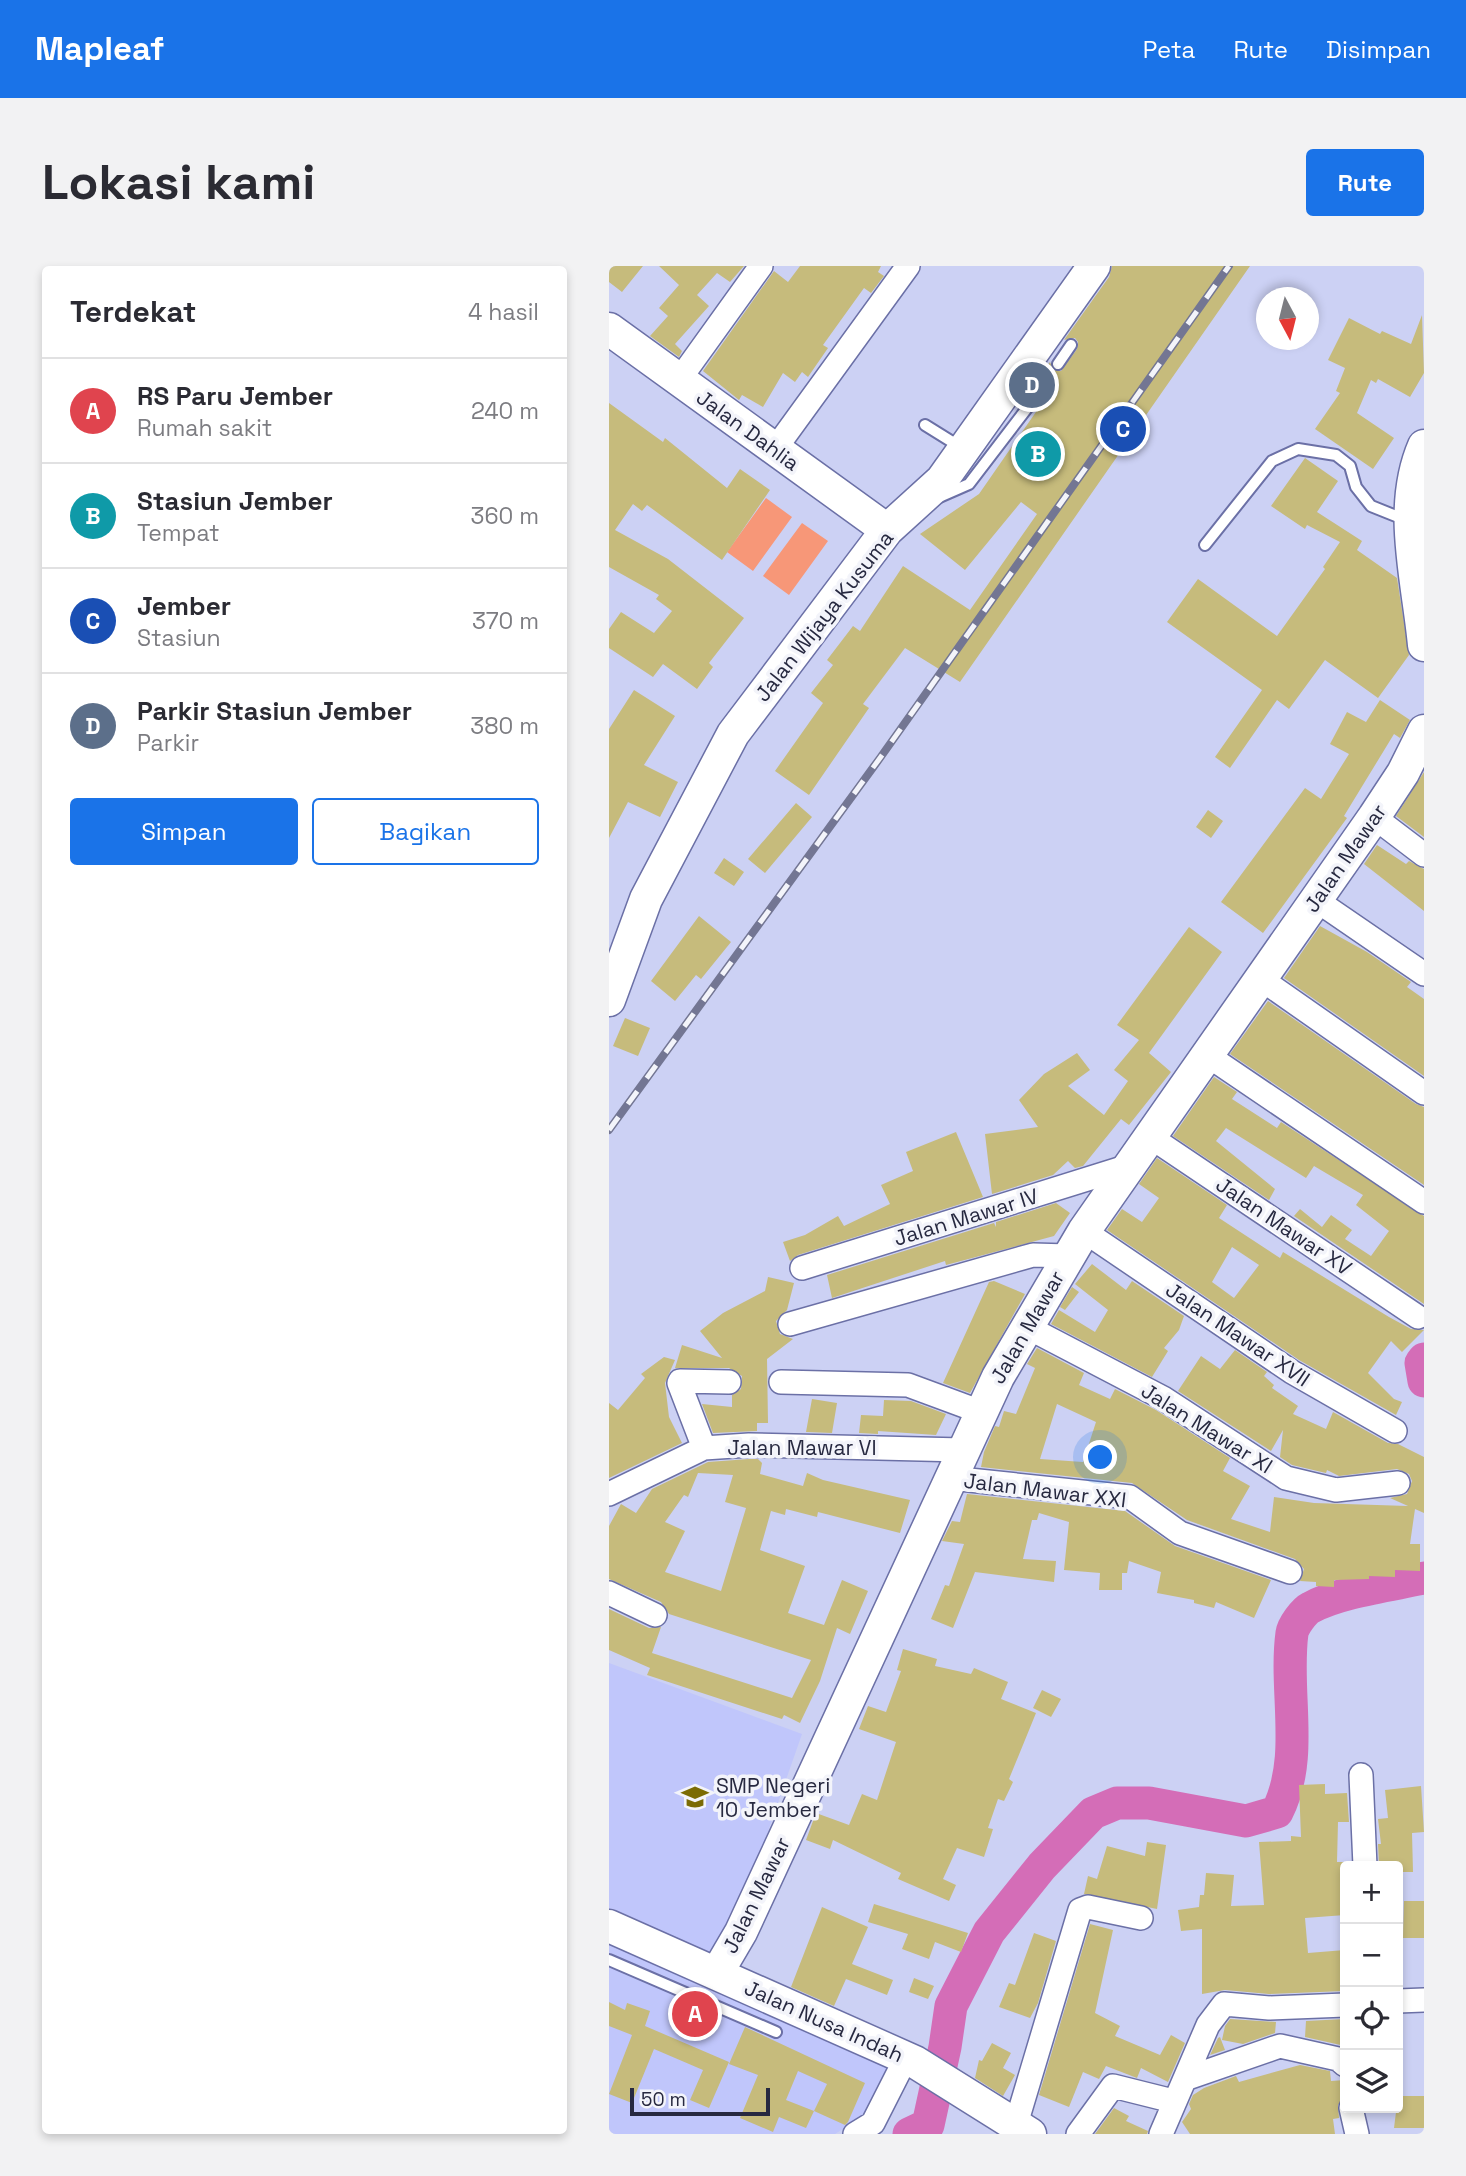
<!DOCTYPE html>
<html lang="id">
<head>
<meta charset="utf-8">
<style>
  :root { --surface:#fff; --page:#f2f2f3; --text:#2b2b33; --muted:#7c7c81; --line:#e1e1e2; --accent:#1a73e8 }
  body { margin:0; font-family:"Space Grotesk",sans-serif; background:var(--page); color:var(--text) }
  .controls { position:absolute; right:21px; bottom:21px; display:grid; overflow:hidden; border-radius:7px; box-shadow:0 4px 10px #0003 }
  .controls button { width:63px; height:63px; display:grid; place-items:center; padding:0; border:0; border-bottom:2px solid var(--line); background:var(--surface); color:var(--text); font:35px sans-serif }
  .compass { position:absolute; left:647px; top:21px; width:63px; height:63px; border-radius:50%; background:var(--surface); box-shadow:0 4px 10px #0003; rotate:173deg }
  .scale { position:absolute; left:21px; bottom:18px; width:140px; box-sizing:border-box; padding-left:7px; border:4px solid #272940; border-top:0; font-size:19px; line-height:24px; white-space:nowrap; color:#272940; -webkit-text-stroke:5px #f3f4fa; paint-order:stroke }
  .you { position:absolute; left:492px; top:1192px; width:24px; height:24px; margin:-18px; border:5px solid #fff; border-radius:50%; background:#1a73e8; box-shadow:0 0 0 10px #1a73e833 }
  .badge { display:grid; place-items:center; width:46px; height:46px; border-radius:50%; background:var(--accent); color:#fff; font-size:23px; font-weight:700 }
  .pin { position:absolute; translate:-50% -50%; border:4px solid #fff; box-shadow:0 2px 7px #0006 }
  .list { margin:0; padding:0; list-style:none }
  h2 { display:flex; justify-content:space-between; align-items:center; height:91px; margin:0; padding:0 28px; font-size:30px }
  h2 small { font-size:23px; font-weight:400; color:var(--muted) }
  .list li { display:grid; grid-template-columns:46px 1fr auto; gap:21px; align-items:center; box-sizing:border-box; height:105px; padding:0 28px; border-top:2px solid var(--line) }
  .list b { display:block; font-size:26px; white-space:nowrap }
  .list p { margin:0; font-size:23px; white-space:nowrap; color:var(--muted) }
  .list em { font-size:23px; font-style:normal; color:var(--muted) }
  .actions { display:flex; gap:14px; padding:21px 28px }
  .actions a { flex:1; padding:16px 0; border:2px solid var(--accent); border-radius:7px; text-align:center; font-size:24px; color:var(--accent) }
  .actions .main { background:var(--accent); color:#fff }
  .icon { flex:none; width:38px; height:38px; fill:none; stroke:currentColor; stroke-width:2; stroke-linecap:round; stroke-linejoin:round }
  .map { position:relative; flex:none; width:815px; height:1868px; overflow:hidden; border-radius:7px }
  header { display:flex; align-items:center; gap:42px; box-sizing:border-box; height:98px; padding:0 35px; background:var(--accent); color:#fff }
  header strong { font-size:33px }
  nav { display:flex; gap:38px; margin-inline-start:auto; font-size:24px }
  .intro { display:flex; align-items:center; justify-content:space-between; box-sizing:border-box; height:168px; padding:0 42px }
  h1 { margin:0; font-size:49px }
  .button { padding:18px 32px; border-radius:7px; background:var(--accent); color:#fff; font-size:24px; font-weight:700 }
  main { display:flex; gap:42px; padding:0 42px }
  aside { flex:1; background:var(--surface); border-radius:7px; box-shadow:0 4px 10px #0003 }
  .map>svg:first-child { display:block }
  .built { fill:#c0c6fb }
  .pitch { fill:#f79778 }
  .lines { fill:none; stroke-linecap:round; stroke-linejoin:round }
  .river { stroke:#d46db7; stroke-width:33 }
  .building { fill:#c6bb7c; fill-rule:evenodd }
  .lane-casing { stroke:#6b70a6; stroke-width:14 }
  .street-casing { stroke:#6b70a6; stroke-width:26 }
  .secondary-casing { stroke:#6b70a6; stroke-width:35 }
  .lane { stroke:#fff; stroke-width:10 }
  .street { stroke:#fff; stroke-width:23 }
  .secondary { stroke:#fff; stroke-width:32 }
  .rail-casing { stroke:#737693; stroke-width:8 }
  .rail { stroke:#f3f4fa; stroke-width:5; stroke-dasharray:16; stroke-linecap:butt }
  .labels { text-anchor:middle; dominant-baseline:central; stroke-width:7; stroke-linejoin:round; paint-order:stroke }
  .street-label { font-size:21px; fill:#272940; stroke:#f3f4fa }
  .poi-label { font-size:21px; fill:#272940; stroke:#f3f4fa; text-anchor:start }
</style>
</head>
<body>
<header>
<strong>Mapleaf</strong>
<nav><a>Peta</a><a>Rute</a><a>Disimpan</a></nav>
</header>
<div class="intro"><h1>Lokasi kami</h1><a class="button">Rute</a></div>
<main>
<aside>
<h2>Terdekat<small>4 hasil</small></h2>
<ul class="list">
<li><span class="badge" style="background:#e0444e">A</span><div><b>RS Paru Jember</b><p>Rumah sakit</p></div><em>240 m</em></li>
<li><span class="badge" style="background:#0f9aa8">B</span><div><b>Stasiun Jember</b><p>Tempat</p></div><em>360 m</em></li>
<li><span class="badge" style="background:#1a4fb4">C</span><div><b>Jember</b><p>Stasiun</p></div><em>370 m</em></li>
<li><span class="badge" style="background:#5c6f8a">D</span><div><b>Parkir Stasiun Jember</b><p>Parkir</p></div><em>380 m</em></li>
</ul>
<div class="actions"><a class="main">Simpan</a><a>Bagikan</a></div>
</aside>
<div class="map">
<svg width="815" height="1868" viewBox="0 0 815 1868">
  <rect width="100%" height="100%" fill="#ccd1f4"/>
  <!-- built -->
  <path class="built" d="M0,1397L193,1468L149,1594L103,1693L0,1650Z
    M0,1672L281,1800L266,1842L226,1868H0Z"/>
  <!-- pitch -->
  <path class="pitch" d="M157,232L183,251L144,305L118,286Z
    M193,257L219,275L180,329L154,310Z"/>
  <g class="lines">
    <!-- river -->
    <path class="river" d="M815,1093L812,1097L815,1115
      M300,1868L319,1859L336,1781L342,1740L380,1666L433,1600L484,1547L508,1537H540L637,1555L668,1546C696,1491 675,1426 683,1367C684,1360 695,1345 701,1342C729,1326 783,1319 815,1312"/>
  </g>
  <!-- building -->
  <path class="building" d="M0,0H34L13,26L0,16Z
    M50,0H135L121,16L108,7L88,29L100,40L66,78L73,85L70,91L41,70L59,50L50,42L70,19Z
    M191,0H272L269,6L275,10L262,27L255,22L214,79L219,82L199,111L193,106L186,116L174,107L154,141L133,129L130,134L94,105L165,5L179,16Z
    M503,0H641L351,416L296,382L254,438L260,442L200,529L166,505L214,437L202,427L224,399L218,394L244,360L251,365L294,300L361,344L428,248L412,236L356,304L311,268L370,228L429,143L427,131H418L441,96L444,104L452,105L468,83L469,76L466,72L455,74L500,11Z
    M813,49L815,107L801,131L769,113L767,117L762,114L748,147L785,172L764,203L706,163L731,127L727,125L736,102L719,94L740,52L771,68L773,65L802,78Z
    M0,137L54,176L56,172L118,222L131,203L161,224L113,294L38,239L33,245L24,238L6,264L59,293L135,352L100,397L104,401L88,423L54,398L44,411L0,382V363L12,346L45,367L63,345L47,333L50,329L0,301Z
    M696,192L729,215L708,246L753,275L748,284L788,312L800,389L769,432L716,394L680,443L668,434L621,502L606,491L653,424L558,356L589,313L668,370L716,303L714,301L731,276L698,259L696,263L662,240Z
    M25,424L66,450L35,499L69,516L51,551L19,536L0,572V463Z
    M771,434L801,454L791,472L785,468L735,550L738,552L654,667L612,636L696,522L712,533L740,488L721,478L738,446L757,456Z
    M815,506V571L787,550Z
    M187,537L203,551L156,607L139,593Z
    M599,544L614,555L602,572L587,561Z
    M768,579L797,598L800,595L815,603V645L755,598Z
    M115,592L135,606L125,620L105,607Z
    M90,650L122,676L92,713L87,709L66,735L42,715Z
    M711,660L758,686L802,716L798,721L815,733V810L675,712Z
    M580,661L613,686L540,787L562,806L520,859L512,853L474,900L466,902L459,895L444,909L383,928L376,868L429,861L410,834L435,808L468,787L481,804L459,820L495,849L519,815L505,804L530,774L508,759Z
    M659,735L807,838L815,841V919L621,788Z
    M16,752L41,762L29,790L4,780Z
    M605,811L628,826L623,833L668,862L672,856L815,950V1038L685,950L691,943L713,961L722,949L743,964L736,973L762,990L780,965L747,939L754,929L705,900L697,912L617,862L607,875L666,923L660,934L564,870Z
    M347,866L374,931L189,989L181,995L174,976L196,969L229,950L235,960L281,938L272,919L304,905L297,886Z
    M548,892L618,939L610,952L671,992L674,986L780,1051L802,1063L815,1064L793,1086L782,1075L759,1107L785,1133L793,1136L787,1149L690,1094L498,964L513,943L533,956L550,932L530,918ZM623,981L650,999L625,1032L603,1016Z
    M447,937L461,947L445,970L337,999L336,995L223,1032L218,1009L385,957L387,961V956Z
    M483,998L517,1024L523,1015L575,1050L570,1064L555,1082L559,1085L543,1111L442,1058L450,1044L486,1066L499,1044L466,1018Z
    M159,1011L185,1017L178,1044L167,1055L171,1068L184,1073L158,1093L159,1157H148V1165L104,1167L93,1138L123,1141V1129L132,1123L133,1110L120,1102H66L73,1079L113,1092L91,1065L114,1047L156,1025Z
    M385,1015L416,1028L361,1127L334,1117L380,1016Z
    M463,1021L470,1026L456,1044L451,1041Z
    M428,1082L475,1107L470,1119L501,1133L506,1123L547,1144L621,1192L614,1205L641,1220L622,1253L661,1266L665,1231L705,1237L799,1240L781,1232L798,1228L803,1215L800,1208L788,1203L730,1210L718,1204L717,1207L683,1199L671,1191L674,1164L662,1185L569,1125L592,1090L611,1103L626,1084L658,1106L655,1110L665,1119L663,1122L689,1140L684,1148L717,1163L724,1146L779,1177L789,1178L815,1191V1247L806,1243L801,1278H811V1305L786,1304V1311L760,1310V1313L725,1314V1321L707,1320V1316L691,1315L695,1303L686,1293L578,1254L523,1217L372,1201L375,1186L386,1160L390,1161L395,1145L407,1148L426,1102L418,1098ZM448,1138L487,1156L474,1196L431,1193Z
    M55,1091L66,1094L56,1117L60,1151L73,1177L0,1212V1137L9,1144L36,1112L32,1108Z
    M203,1133L228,1137L223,1167L197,1166Z
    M275,1134L302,1135L337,1148L327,1169L269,1165V1168L250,1167L252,1149L274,1150Z
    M140,1193H149L153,1197L151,1208L194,1220L198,1207L214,1214L301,1234L291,1267L209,1246L208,1251L177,1243L176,1249L162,1245L151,1284L196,1300L179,1347L215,1359L233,1314L259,1325L241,1368L228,1362L211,1415L191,1457L175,1449L173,1453L38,1409L41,1402L0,1384V1343L40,1362L52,1361L43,1387L183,1432L202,1394L60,1348L52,1336L0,1313V1260L12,1238L27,1247L43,1223L99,1196ZM89,1207L124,1209L116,1236L137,1242L112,1325L56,1306L76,1265L56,1256L75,1229L79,1231Z
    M358,1228L516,1245L566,1280L662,1314L645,1352L607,1336L605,1342L585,1337V1334L548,1327L552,1306L520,1295L518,1307H513V1324H490L491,1307L455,1304L460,1256L430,1247L428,1254H423L414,1293L447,1295L445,1316L366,1306L344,1362L322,1353L336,1319L340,1320L355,1278L333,1275L343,1255L351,1256Z
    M294,1383L328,1393L326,1400L362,1408L365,1402L399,1416L392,1433L427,1447L400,1513L404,1516L395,1535L389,1533L379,1562L384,1563L375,1591L348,1582L334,1613L347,1619L340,1635L289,1613L292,1607L224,1574L221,1583L197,1574L207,1547L240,1559L253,1528L268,1534L287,1476L250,1463L259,1440L277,1446L292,1405L288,1404Z
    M433,1424L452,1433L442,1451L424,1442Z
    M716,1518V1528L738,1527L740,1556H729L728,1596H736V1649L696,1652L699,1687L736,1684V1725L660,1728L616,1724L593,1728V1663L572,1665L569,1644L590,1641L591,1629H595L597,1607L625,1609L622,1640L655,1639L650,1576L682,1575V1570L692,1571L690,1519Z
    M812,1520L815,1566L803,1567L804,1606H789V1600H770L769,1578H772L769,1553L779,1552L776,1524Z
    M538,1576L557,1579L548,1643L475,1628L479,1610L488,1613L498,1580L536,1590Z
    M795,1635H815V1672H794Z
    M265,1638L359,1667L352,1686L326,1676L320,1693L293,1683L299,1668L259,1656Z
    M213,1641L259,1661L243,1698L284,1714L278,1729L237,1713L225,1740L182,1721Z
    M481,1658L504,1664L486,1747L511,1760L506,1770L551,1789L562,1769L576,1777L559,1816L532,1802L528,1812L497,1800L490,1813L474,1806L460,1841L430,1829Z
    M425,1667L447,1675L429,1737L421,1752L390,1741L400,1717L406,1719Z
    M305,1712L325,1720L319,1733L300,1726Z
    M0,1736L16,1744L18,1737L41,1745L36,1760L120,1796L100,1842L81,1834L94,1804L45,1783L23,1837L0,1828L23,1769L0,1760Z
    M621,1753L667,1756L666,1767L634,1778L613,1774L616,1760Z
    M736,1753V1780L696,1771L697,1755Z
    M136,1761L256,1817L239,1856L236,1859L205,1845L197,1862L170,1851L164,1866L131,1852L149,1809L120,1798ZM189,1805L218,1818L205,1845L177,1834Z
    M611,1771L616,1784L601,1789L609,1772Z
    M383,1777L402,1787L394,1802L406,1809L394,1830L366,1812L370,1794L373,1795Z
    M691,1799L721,1805L722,1815L736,1814V1830L729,1839L730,1852L724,1853L726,1868H581L573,1856L582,1843L580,1838L584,1829L595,1822L627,1810L630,1816Z
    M789,1830H815V1862H785Z
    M505,1842L520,1850L517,1855L539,1865L538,1868H486Z"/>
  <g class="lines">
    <!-- lane casing -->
    <g class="lane-casing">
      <path id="lane" d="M449,98L462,79
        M316,159L353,182
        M328,232L360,218L422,137
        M596,279L663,195L689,183L727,189L741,200L747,221L762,240L797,254
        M0,1694L167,1766"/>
    </g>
    <!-- street casing -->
    <g class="street-casing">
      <path id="street" d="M70,114L152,0
        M166,183L299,0
        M765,551L815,589
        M707,634L815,708
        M652,713L815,827
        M598,789L815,936
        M540,870L809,1051
        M475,965L683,1106L786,1165
        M193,1002L520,900
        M181,1058L424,989L459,990
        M418,1061L554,1132L677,1212L727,1224L789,1217
        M172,1116L299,1119L372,1146
        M95,1182L70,1117L71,1115L120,1116
        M341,1212L521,1231L571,1267L681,1306
        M0,1228L95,1182L140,1179L354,1184
        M0,1327L46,1349
        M752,1509L756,1600
        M789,1735L815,1734
        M576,1813L671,1780L729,1793L736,1799
        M742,1842L748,1868
        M407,1858L471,1644L479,1641L532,1652
        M246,1868L264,1857L297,1792
        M469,1868L504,1820L564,1835
        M552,1868L599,1759L615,1738L660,1742L736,1739"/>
    </g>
    <!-- secondary casing -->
    <g class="secondary-casing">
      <path id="secondary" d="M0,63L278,264
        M815,180C788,242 809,314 815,379
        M0,734L37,633L124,468L278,264L333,214L485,0
        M0,1660L306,1796L421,1868
        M108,1707L132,1666L389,1111L475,965L765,551L794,507L815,465"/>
    </g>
    <!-- lane -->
    <use href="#lane" class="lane"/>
    <!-- street -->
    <use href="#street" class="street"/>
    <!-- secondary -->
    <use href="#secondary" class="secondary"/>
    <!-- rail casing -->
    <g class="rail-casing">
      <path id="rail" d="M0,864L271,492L620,0"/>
    </g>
    <!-- rail -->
    <use href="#rail" class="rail"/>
  </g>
  <!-- icons -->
  <defs>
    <g id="school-bare" transform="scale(2.1)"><path d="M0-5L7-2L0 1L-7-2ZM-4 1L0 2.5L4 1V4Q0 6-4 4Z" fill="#7b6b04" stroke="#f3f4fa" stroke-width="2.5" paint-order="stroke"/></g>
  </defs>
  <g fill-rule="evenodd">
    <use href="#school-bare" x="86" y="1531"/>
  </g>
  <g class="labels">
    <!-- street labels -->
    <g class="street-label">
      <text transform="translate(139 164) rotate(36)">Jalan Dahlia</text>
      <text transform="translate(215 350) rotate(-52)">Jalan Wijaya Kusuma</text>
      <text transform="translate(736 592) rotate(-55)">Jalan Mawar</text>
      <text transform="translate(357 951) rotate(-17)">Jalan Mawar IV</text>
      <text transform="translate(675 960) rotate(34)">Jalan Mawar XV</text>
      <text transform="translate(418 1061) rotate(-60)">Jalan Mawar</text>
      <text transform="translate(629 1068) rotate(34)">Jalan Mawar XVII</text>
      <text transform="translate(598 1162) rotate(32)">Jalan Mawar XI</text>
      <text x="193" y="1181">Jalan Mawar VI</text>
      <text transform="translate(436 1224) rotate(7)">Jalan Mawar XXI</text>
      <text transform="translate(147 1629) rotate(-64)">Jalan Mawar</text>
      <text transform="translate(215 1755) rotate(24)">Jalan Nusa Indah</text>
    </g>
    <!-- poi labels -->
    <g class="poi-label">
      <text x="107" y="1519">SMP Negeri<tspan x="107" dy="24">10 Jember</tspan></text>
    </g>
  </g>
</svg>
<div class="controls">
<button>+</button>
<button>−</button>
<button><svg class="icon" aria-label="locate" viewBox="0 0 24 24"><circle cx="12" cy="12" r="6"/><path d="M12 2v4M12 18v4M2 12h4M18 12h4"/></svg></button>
<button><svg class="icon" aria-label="layers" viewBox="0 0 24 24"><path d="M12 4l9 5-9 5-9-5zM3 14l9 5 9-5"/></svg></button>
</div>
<svg class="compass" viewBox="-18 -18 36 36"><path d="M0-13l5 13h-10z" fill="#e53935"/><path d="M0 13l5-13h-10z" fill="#7c7c81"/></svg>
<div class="scale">50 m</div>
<div class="you"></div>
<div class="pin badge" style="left:86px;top:1748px;background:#e0444e">A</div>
<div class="pin badge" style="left:429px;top:188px;background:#0f9aa8">B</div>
<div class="pin badge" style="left:514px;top:163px;background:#1a4fb4">C</div>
<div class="pin badge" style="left:423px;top:119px;background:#5c6f8a">D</div>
</div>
</main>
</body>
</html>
